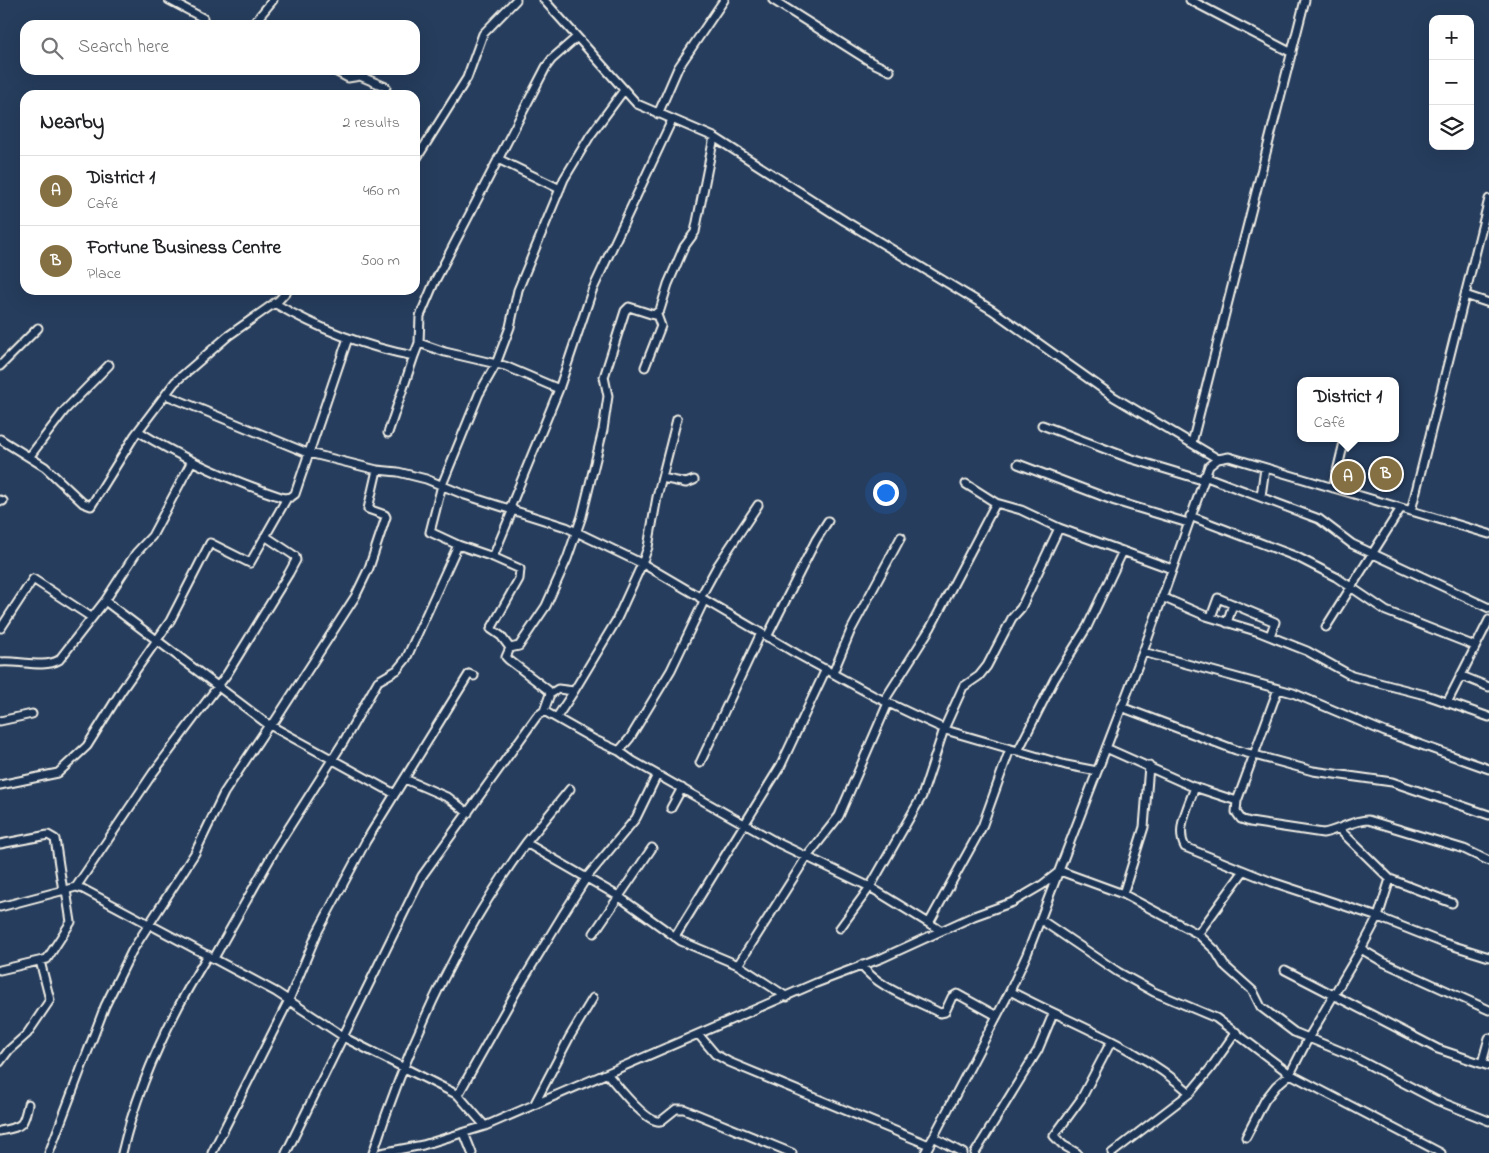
<!DOCTYPE html>
<html lang="en">
<head>
<meta charset="utf-8">
<style>
  :root { --surface:#fff; --page:#f6f6f6; --text:#202124; --muted:#757577; --line:#e0e0e0; --accent:#847042 }
  body { margin:0; font-family:"Indie Flower",sans-serif; background:var(--page); color:var(--text) }
  .controls { position:absolute; right:15px; top:15px; display:grid; overflow:hidden; border-radius:10px; box-shadow:0 5px 20px #0002 }
  .controls button { width:45px; height:45px; display:grid; place-items:center; padding:0; border:0; border-bottom:1px solid var(--line); background:var(--surface); color:var(--text); font:25px sans-serif }
  .you { position:absolute; left:885px; top:492px; width:18px; height:18px; margin:-12px; border:4px solid #fff; border-radius:50%; background:#1a73e8; box-shadow:0 0 0 8px #1a73e833 }
  .badge { display:grid; place-items:center; width:32px; height:32px; border-radius:50%; background:var(--accent); color:#fff; font-size:16px; font-weight:700 }
  .pin { position:absolute; translate:-50% -50%; border:2px solid #fff; box-shadow:0 1px 5px #0006 }
  .popup { position:absolute; left:1297px; top:377px; width:102px; height:65px; box-sizing:border-box; display:grid; place-content:center; border-radius:10px; background:var(--surface); filter:drop-shadow(0 1px 4px #0005); font-size:16px; white-space:nowrap; color:var(--muted) }
  .popup b { font-size:19px; color:var(--text) }
  .popup::after { content:''; position:absolute; left:50%; top:100%; margin-left:-10px; border:10px solid transparent; border-top-color:var(--surface) }
  .list { margin:0; padding:0; list-style:none }
  h2 { display:flex; justify-content:space-between; align-items:center; height:65px; margin:0; padding:0 20px; font-size:21px }
  h2 small { font-size:16px; font-weight:400; color:var(--muted) }
  .list li { display:grid; grid-template-columns:32px 1fr auto; gap:15px; align-items:center; box-sizing:border-box; height:70px; padding:0 20px; border-top:1px solid var(--line) }
  .list b { display:block; font-size:19px; white-space:nowrap }
  .list p { margin:0; font-size:16px; white-space:nowrap; color:var(--muted) }
  .list em { font-size:16px; font-style:normal; color:var(--muted) }
  .icon { flex:none; width:28px; height:28px; fill:none; stroke:currentColor; stroke-width:2; stroke-linecap:round; stroke-linejoin:round }
  .map { position:relative; flex:none; width:1489px; height:1153px; overflow:hidden }
  .search { position:absolute; background:var(--surface); box-shadow:0 5px 20px #0002; left:20px; top:20px; width:400px; height:55px; display:flex; align-items:center; gap:12px; box-sizing:border-box; padding:0 18px; border-radius:15px; color:var(--muted); font-size:19px }
  .panel { position:absolute; background:var(--surface); box-shadow:0 5px 20px #0002; left:20px; top:90px; width:400px; height:205px; border-radius:15px }
  .map>svg:first-child { display:block }
  .lines { fill:none; stroke-linecap:round; stroke-linejoin:round }
  .minor-casing { stroke:#f4f1e8; stroke-width:11 }
  .minor { stroke:#1d3557; stroke-width:7 }
</style>
</head>
<body>
<div class="map">
<svg width="1489" height="1153" viewBox="0 0 1489 1153">
  <rect width="100%" height="100%" fill="#263d5d"/>
  <filter id="ink" filterUnits="userSpaceOnUse"><feTurbulence type="fractalNoise" baseFrequency=".02" numOctaves="2"/><feDisplacementMap in="SourceGraphic" scale="10" xChannelSelector="R" yChannelSelector="G"/><feConvolveMatrix kernelMatrix="1 2 1 2 8 2 1 2 1" color-interpolation-filters="sRGB"/></filter>
  <g filter="url(#ink)">
    <g class="lines">
      <!-- minor casing -->
      <g class="minor-casing">
        <path id="minor" d="M169,0L203,18
          M544,0L637,104L714,137L845,221L992,310L1114,397L1218,459
          M773,0L871,62L890,71
          M1190,0L1292,53
          M257,25L254,23L273,0
          M333,70L348,78L360,76L386,87
          M658,114L678,68L724,0
          M498,159L560,189
          M415,161L467,78L483,34L516,0
          M1465,295L1489,303
          M274,303C317,328 365,347 414,356L419,343L420,316L434,283L546,67L552,59L577,37
          M419,343L445,352L505,366L559,389
          M0,366L38,328
          M645,367L661,326L657,315
          M166,395L305,452L377,470L398,472L426,479L465,495L566,527L645,565L797,654L874,696L914,715L949,731L1066,765L1097,771
          M1042,425L1129,458L1202,480
          M138,431C184,460 232,481 284,498L291,497L295,494L348,338
          M388,433L414,356
          M0,439L45,467L83,503L91,506L135,435L175,382L228,336L279,300L288,290
          M1192,443L1305,0
          M30,456L65,410L109,365
          M1018,464L1115,501L1188,523
          M1204,476L1319,519L1352,544L1489,608
          M662,478L686,483L694,480
          M966,484L996,503L1021,510L1059,528L1172,569
          M1333,488L1345,438
          M1261,496L1265,468
          M0,500L3,501
          M510,508L559,389L592,291L672,120
          M1411,511L1489,199
          M1190,516L1297,557L1336,577L1386,611L1475,646
          M458,545L430,532L442,485L479,394L496,364L510,327L518,290L564,179L590,136L624,90
          M493,557L513,509
          M1162,597L1206,616L1259,632L1307,651L1352,676L1429,696L1489,717
          M700,598L718,565L758,505
          M105,601L266,723L395,794
          M1211,617L1218,598L1275,622L1270,636
          M1227,623L1233,604
          M1326,627L1401,508
          M1,628L33,579L91,617
          M767,637L816,540L828,521
          M510,648L519,646L546,606L567,559L582,516L603,430L608,396L604,377L625,311L629,307L654,315L660,310L668,284L684,247L695,232L714,137
          M1143,652L1293,693L1385,732L1489,769
          M0,662C19,660 43,669 59,660L105,601L136,553L152,536L192,461
          M833,673L851,630L901,537
          M1462,676L1489,687
          M550,694L558,689L574,691L616,621L642,564L648,547L657,497L677,419
          M884,701L931,627L996,503
          M1447,703L1489,620
          M1121,707L1236,750L1313,771L1392,782L1489,815
          M544,711L595,740L619,751L633,761L778,843L870,887L940,930
          M557,717L574,691
          M0,721L32,714
          M1106,748L1191,786L1237,801L1236,812L1241,819L1250,822L1323,833C1338,831 1352,820 1368,820L1464,849L1489,861
          M619,751L630,738L671,670L704,601
          M1018,751L1054,680L1087,627L1123,551
          M700,763L761,633
          M405,779L449,798L468,813
          M0,785L58,773L87,746L122,690L157,640L170,621L210,543L250,563L287,498
          M1195,787C1189,805 1175,829 1185,847L1272,882L1378,917L1441,942L1489,957
          M1237,801L1278,689
          M671,808L682,788
          M1339,829L1390,879L1452,903
          M526,843L570,789
          M0,844L48,835L55,839L63,891
          M76,887L153,773L227,674L289,573L296,560L295,556L265,536
          M1123,894L1144,827L1149,766
          M0,907L76,887L83,889L276,992L349,1040L458,1095L485,1126
          M1041,920L1118,972L1154,992L1216,1018L1290,1074L1441,1153
          M929,923L982,827L1010,749
          M840,928L870,887L922,796L944,729L963,687L979,676L987,666L1012,618L1021,608L1059,528
          M594,933L652,848
          M1198,934L1243,872
          M675,937L781,765L826,669
          M1361,949L1383,962L1489,1010
          M214,958L276,848L344,741L378,681L397,670L406,659L458,545L493,557L520,569L519,579L491,629L501,636L510,648L506,657L509,660L548,690L550,694L544,711L537,716L422,876L286,1153
          M738,965L806,858L839,816L888,703
          M861,965C878,988 915,1000 940,1013L945,1012L952,997L957,994L997,1016
          M0,970L47,959L71,922L66,890
          M1285,970L1438,1049L1489,1066
          M1010,991C1070,1023 1140,1047 1190,1093
          M699,1035L715,1054L729,1062L929,1145
          M0,1062L9,1050L27,1034L50,1000L40,961
          M1482,1063L1489,1038
          M608,1075C617,1085 647,1125 661,1121L676,1109H684L792,1153
          M458,1095L517,990L562,916L587,877L636,818L657,775
          M534,1105L569,1038L593,998
          M0,1131C23,1126 23,1127 28,1104
          M464,1133L472,1153
          M933,1137L963,1153
          M1246,1137L1265,1100L1276,1086L1290,1074L1309,1037L1361,949L1378,917L1390,879
          M49,1153L105,1006L132,951L195,853L224,793L269,725L275,721L355,597L369,568L386,517L385,515L368,509L377,470
          M122,1153C138,1084 171,1015 208,955
          M212,1153L289,1000L317,933L366,841L469,674L474,676
          M373,1153C409,1042 457,937 526,843L618,896L681,941L738,965L787,997
          M381,1153L423,1145L485,1126L816,983L882,958L974,916L1013,902L1042,885L1060,871L1123,894L1198,934L1215,950L1224,965L1253,991L1261,1007L1294,1032L1350,1055L1436,1100L1489,1121
          M925,1153L1010,991L1027,954L1143,652L1209,466L1218,459L1229,457L1489,534
          M975,1153L1038,1050L1053,1014
          M1077,1153L1063,1145L1054,1136L1081,1099L1111,1042
          M1112,1153L1190,1093L1210,1069L1236,1032"/>
      </g>
      <!-- minor -->
      <use href="#minor" class="minor"/>
    </g>
  </g>
</svg>
<div class="controls">
<button>+</button>
<button>−</button>
<button><svg class="icon" aria-label="layers" viewBox="0 0 24 24"><path d="M12 4l9 5-9 5-9-5zM3 14l9 5 9-5"/></svg></button>
</div>
<div class="you"></div>
<div class="pin badge" style="left:1348px;top:477px">A</div>
<div class="popup"><b>District 1</b>Café</div>
<div class="pin badge" style="left:1386px;top:474px">B</div>
<div class="search"><svg class="icon" aria-label="search" viewBox="0 0 24 24"><circle cx="10" cy="10" r="6"/><path d="M15 15l6 6"/></svg>Search here</div>
<section class="panel">
<h2>Nearby<small>2 results</small></h2>
<ul class="list">
<li><span class="badge">A</span><div><b>District 1</b><p>Café</p></div><em>460 m</em></li>
<li><span class="badge">B</span><div><b>Fortune Business Centre</b><p>Place</p></div><em>500 m</em></li>
</ul>
</section>
</div>
</body>
</html>
